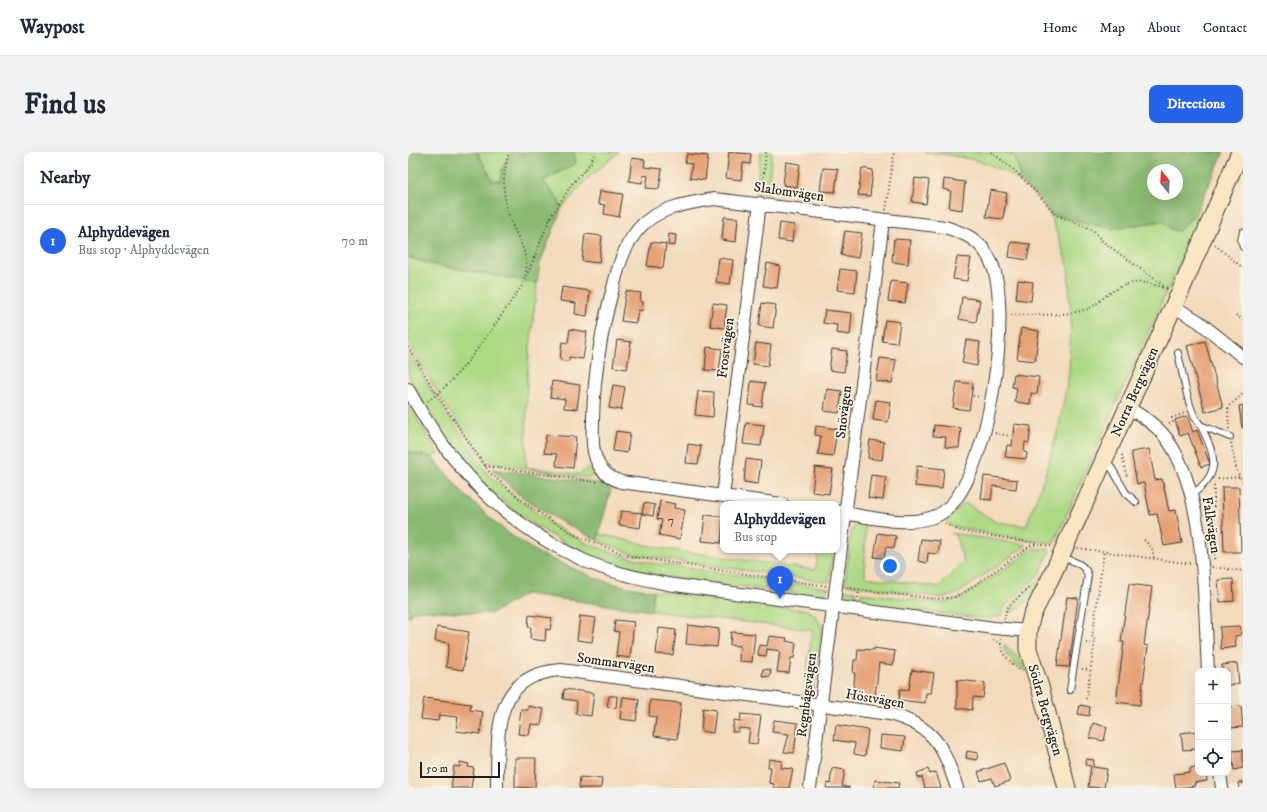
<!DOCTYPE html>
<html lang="en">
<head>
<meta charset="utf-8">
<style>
  :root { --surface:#fff; --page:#f2f2f3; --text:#1f2937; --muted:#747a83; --line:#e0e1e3; --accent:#2563eb }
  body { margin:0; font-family:"IM FELL DW Pica",serif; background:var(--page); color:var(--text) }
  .controls { position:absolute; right:12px; bottom:12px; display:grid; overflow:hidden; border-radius:8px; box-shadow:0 4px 16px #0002 }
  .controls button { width:36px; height:36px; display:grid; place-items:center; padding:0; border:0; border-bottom:1px solid var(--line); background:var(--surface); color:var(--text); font:20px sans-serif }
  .compass { position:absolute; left:739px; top:12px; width:36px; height:36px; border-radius:50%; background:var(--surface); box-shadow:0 4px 16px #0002; rotate:342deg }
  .scale { position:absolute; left:12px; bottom:10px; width:80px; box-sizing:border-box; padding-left:4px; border:2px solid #1c1c1c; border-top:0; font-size:11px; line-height:14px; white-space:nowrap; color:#1c1c1c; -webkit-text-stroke:3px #fcf5e5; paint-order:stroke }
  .you { position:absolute; left:482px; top:414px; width:14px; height:14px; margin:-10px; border:3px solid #fff; border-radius:50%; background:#1a73e8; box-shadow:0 0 0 6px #1a73e833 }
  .badge { display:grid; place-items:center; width:26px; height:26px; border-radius:50%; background:var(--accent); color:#fff; font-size:13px; font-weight:700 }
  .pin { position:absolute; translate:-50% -33px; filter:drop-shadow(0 1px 2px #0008) }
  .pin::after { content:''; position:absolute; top:21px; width:14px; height:12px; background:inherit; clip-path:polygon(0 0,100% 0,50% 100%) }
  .popup { position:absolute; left:312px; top:349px; width:120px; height:52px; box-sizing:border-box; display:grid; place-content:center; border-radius:8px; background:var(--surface); filter:drop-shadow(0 1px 3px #0005); font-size:13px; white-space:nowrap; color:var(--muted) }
  .popup b { font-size:15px; color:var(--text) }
  .popup::after { content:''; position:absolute; left:50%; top:100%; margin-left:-8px; border:8px solid transparent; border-top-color:var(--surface) }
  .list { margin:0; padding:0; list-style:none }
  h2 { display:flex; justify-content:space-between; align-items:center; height:52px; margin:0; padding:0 16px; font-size:17px }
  h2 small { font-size:13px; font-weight:400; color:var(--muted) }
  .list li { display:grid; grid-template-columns:26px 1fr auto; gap:12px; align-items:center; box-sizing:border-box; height:72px; padding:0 16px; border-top:1px solid var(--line) }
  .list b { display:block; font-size:15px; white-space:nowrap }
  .list p { margin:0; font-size:13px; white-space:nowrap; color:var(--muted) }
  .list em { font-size:13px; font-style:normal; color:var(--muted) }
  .icon { flex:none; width:22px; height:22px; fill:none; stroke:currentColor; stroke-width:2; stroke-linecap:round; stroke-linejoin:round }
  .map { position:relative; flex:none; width:835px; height:636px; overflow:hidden; border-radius:8px }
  header { display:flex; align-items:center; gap:24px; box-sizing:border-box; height:56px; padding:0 20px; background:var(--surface); border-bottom:1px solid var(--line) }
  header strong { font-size:19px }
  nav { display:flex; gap:22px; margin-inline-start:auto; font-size:14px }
  .intro { display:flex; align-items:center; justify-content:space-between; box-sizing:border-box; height:96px; padding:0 24px }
  h1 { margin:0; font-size:28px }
  .button { padding:10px 18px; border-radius:8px; background:var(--accent); color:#fff; font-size:14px; font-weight:700 }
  main { display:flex; gap:24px; padding:0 24px }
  aside { flex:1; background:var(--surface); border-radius:8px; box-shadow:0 4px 16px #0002 }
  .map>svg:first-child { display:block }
  .green { fill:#add985; stroke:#647a50 }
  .forest { fill:#8ab972; stroke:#536a47; fill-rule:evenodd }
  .building { fill:#e6a177 }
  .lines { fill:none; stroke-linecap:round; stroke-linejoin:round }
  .lane-casing { stroke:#3c3834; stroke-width:8 }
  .street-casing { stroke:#3c3834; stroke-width:14 }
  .secondary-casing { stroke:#3c3834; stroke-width:19 }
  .path { stroke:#3c3834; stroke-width:2; stroke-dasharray:1 3; stroke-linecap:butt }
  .lane { stroke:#fff; stroke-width:6 }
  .street { stroke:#fff; stroke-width:12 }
  .secondary { stroke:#fbe6c4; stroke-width:17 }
  .labels { text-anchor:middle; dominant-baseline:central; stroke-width:3.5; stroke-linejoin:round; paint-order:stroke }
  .number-label { font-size:12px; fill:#4e3d33 }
  .street-label { font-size:14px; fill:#1c1c1c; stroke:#fcf5e5 }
</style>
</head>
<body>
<header>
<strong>Waypost</strong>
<nav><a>Home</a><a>Map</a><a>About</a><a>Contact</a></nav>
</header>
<div class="intro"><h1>Find us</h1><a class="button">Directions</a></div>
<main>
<aside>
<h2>Nearby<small></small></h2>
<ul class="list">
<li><span class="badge">1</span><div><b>Alphyddevägen</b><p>Bus stop · Alphyddevägen</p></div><em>70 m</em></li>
</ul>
</aside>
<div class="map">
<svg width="835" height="636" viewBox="0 0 835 636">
  <rect width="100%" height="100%" fill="#fcf5e5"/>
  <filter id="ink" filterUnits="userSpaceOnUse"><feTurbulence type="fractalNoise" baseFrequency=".025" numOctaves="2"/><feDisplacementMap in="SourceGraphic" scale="8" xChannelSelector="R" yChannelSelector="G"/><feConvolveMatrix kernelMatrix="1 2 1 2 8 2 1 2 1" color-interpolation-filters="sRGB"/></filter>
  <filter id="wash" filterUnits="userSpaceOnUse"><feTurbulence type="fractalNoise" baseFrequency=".012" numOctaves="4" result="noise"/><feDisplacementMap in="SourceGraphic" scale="16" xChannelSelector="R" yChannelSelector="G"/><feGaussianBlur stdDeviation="0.9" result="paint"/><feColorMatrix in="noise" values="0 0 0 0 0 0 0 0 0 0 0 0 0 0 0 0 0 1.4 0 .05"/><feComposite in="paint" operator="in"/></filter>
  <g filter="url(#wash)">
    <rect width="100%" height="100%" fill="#f2dabb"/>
    <!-- green -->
    <path class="green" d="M69,0H105C96,9 93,16 93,29H85Z
      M166,0H211L178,28L154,56L149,46L135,29L168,11Z
      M353,0H364L359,44L347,41Z
      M517,0H598L606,5L612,21L610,28C582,8 551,4 517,0Z
      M788,61L790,69L646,391L616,388L543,374L538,369L557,351L588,370L618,374L637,323L651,273L661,222L663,168L660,114L642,62L703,77L754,69L762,77L770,79Z
      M0,105L22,112L129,131L119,224L118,315L171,322L182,315L186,324L180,326L171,325L77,310L39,255L0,192Z
      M0,200L28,245L80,322L103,342L146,374L180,392L212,403L244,411L421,436C410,453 380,438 365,436L361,438C311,432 260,428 211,414C161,400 93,356 60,315C53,306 46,295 39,286C31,275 1,232 0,221C0,214 0,207 0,200Z
      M0,253L31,301L24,305L0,300Z
      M452,372H457V425L531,435L556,410L547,383L543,381L619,393L552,440L544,444L534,446L437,432L443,381L447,374Z
      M191,382L257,397L407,418L411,398H425L421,430L227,403L189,388Z
      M625,397H640L642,399L632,421L597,454L593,464L582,466H570L452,451L453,441L533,451L540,450L556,444Z
      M635,424C627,441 618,455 600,461C604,447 625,435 635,424Z
      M435,438L448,439V449L439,445Z
      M245,439L399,458L408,464L414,475L405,543L396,544L404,478L243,459Z
      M596,493L611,507L619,521C611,514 595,506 596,493Z"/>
    <!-- forest -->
    <path class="forest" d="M0,0H69L85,29H93C94,17 95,9 105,0H166L168,11L135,29L149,46L154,56L132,111L129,131L22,112L0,105Z
      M598,0H816L788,61L771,79L762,77L754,69L703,77L642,62L630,46L610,28L612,21L606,5ZM745,18H769V42H745Z
      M0,300L24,305L56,342L97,379L130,401L187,426L215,434L245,439L243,459L117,442L83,462L13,458L4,460L0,466Z
      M84,317L197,332L203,337L189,388L152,369L110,342Z"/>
    <g id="blocks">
      <!-- building -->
      <path class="building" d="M321,0L343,2L342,12L335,11L333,28L318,26Z
        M279,2L300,4L297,28L282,26L284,12L277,11Z
        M224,6L237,8L236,15L254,17L251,37L238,36L240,24L235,23L234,31L221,29Z
        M378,10L392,12L389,35L375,33Z
        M415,16L430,17L427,40L412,39Z
        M454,16L465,18L462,44L450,43Z
        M507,26L521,28L518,52L504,50Z
        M536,27L557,30L554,58L541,56L543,39L535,37Z
        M582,38L599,41L595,67L578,65Z
        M192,39L215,42L211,65L196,62L197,53L190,52Z
        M316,65L330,66L328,90L314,88Z
        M372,71L386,73L384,90L370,88Z
        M437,79L454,81L450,106L433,103Z
        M177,82L194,84L191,111L174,109Z
        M261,82L268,83L267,94L260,93Z
        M486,87L502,88L500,112L484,110Z
        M243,90L258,92L255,116L239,114Z
        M603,90L622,92L619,108L601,105Z
        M549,105L563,106L559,129L545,127Z
        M311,106L325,108L322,132L308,130Z
        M359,111L372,114L369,136L355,134Z
        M432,117L449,119L447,140L429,138Z
        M610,128L625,130L623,149L608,147Z
        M483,129L500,131L497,151L480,149Z
        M154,135L182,139L179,164L167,162L168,151L152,149Z
        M218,139L233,141L232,149L235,150L234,159L230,158L228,171L213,169Z
        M554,145L572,148L568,170L551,167Z
        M305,151L319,153L316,176L302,174Z
        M354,151L368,153L365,176L351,174Z
        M417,158L444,161L442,183L428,181L429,173L415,171Z
        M477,168L492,170L489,191L474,189Z
        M613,176L631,179L627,209L609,207Z
        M162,177L179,180L175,207L161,205V209L152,208L154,190L160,191Z
        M209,188L223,190L219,217L205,215Z
        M558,188L572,190L569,214L554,211Z
        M797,189L815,255L797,260L779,194Z
        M348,191L363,193L360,214L345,212Z
        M299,195L314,197L311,219L297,218Z
        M424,197L439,199L436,220L421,218Z
        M472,206L488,208L484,231L468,229Z
        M606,222L631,225L629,242L623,241L622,252L607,250L609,236L604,235Z
        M144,229L172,233L169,257L156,256L157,247L142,245Z
        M343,229L357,231L354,255L341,253Z
        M549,230L565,232L561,258L545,256Z
        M205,233L217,235L213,258L201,256Z
        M419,237L434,239L431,261L416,259Z
        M290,239L306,240L305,265L287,263Z
        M468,248L483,250L480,270L465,268Z
        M835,253V276H834L831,254Z
        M779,264L785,280L789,278L802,312L793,315L780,281L772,284L767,268Z
        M338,271L356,273L353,294L335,292Z
        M606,272L623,274L621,291L617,290L616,300L619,301L618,307L597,305L599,293L604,294Z
        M526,273L553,276L551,296L537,295L538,285L525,284Z
        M408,274L429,277L425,304L410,302L413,284L407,283Z
        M208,279L222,281L219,301L205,299Z
        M138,283L168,285L165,316L148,314L149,302L136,301Z
        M462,288L476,290L474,308L460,306Z
        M280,292L293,294L290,312L278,311Z
        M741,297L747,328L754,327L761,359L768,358L774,391L756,394L749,362L742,363L736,331L729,332L723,300Z
        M338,307L353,309L350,332L336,330Z
        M509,314L536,317L534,337L507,334Z
        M407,315L425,317L421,342L404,340Z
        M463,323L478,325L475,348L460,346Z
        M576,324L609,328L608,337L585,334L583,348L573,347Z
        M814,335H831L833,400H816Z
        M252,349L267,352L266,356L277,358L272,387L251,383L254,368L249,367Z
        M236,351L247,353L245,364L234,362Z
        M213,359L234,361L232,376L211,373Z
        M297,363L315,365L313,391L294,389Z
        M470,381L488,384L486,396L478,395L476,406L466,405Z
        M513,387L532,389L530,402L520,401L519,411L510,409Z
        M825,427L826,449L812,450L810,428Z
        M721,432L744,435L736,493L740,494L732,553L708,550L716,490H713Z
        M659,445L670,446L661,515L649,514Z
        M121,463L144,466L142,478L138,477L137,489L122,487L123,475H120Z
        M172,464L188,466L184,490L169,488Z
        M207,468L226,470L222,506L208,504L211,480L206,479Z
        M280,473L311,477L309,495L278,492Z
        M832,474L833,483L827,484L828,495L813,497L812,475Z
        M29,475L61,480L55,518L38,515L41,491L27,489Z
        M251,476L268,478L265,503L248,502Z
        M323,480L347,482L344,510L331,509L332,494L322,493Z
        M361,484L379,486L378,489L388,491L386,506H383L381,521L369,520L372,499L359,497L358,504L350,503L351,493L359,494Z
        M466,496L487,499L485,513L471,511L467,545L445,542L447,521H445L446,508H449L450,497L466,498Z
        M829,511L831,532L820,533V519H815L814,513Z
        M355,517L363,518L362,525L354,524Z
        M504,518L526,521L523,541H518L517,551L491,548L492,537L501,538Z
        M549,528L577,531L575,546L565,545L564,558L549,556Z
        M156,537L186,541L183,564L168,562L169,549L155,547Z
        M201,544H209L208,556L199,555Z
        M215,545L231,547L228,569L212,567Z
        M16,546L63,552L62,558L75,560L72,582L48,579L50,565L31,563L30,569L13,567Z
        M242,548L273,551L269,587L246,584L248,565L241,564Z
        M672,553L682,555L681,564L670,562Z
        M120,554L136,557L133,573L123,572L121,583L110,582L113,557L120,558Z
        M833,554L835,575L820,576V555Z
        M295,556L308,558L305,581L293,579Z
        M333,562L353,564L349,592L340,591L342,577L331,576L330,580H324L326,568L332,569Z
        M366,568L390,571L386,601L376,600L381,582L364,580Z
        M685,571L699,575L696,589L681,586Z
        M428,573L460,578L457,604L446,602L447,591L426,588Z
        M790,579V597L775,598L773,581Z
        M473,583L497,585L495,599L472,596Z
        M835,598V616L826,618L824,599Z
        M559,599L570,601L569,608L558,606Z
        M107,606H128L127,636L107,635Z
        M361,607L374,609L373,616L385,617L381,636H366V632L361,631L363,615H360Z
        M678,607L686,608L685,615L699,617L696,636L680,635L683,614L677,613Z
        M52,610L61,612L60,615L66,616L63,636H43L46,614L52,615Z
        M596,611L602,629L587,634L584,626L573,629L570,620Z
        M790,615V621H798L799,629L786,631L787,634L768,636L766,622L782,620V616Z
        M424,616L437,618L434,634L442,636H418L419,631L422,632Z
        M520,617L522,622L528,620L533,636H517L514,625L510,626L509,621Z
        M172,625L194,627L193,636H171Z
        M467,628L491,631L490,636H466Z
        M835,630V636H831L830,631Z"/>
    </g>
  </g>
  <g filter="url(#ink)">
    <use href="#blocks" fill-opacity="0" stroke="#3c3834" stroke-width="1"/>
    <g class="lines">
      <!-- lane casing -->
      <g class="lane-casing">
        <path id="lane" d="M835,80L833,89L835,95
          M770,201C775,221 777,243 785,261C786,266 791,270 793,274C807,304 815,321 783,343
          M792,273L822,285
          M699,308L718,341L728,350
          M654,405C664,409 676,411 680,423L662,538"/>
      </g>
      <!-- street casing -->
      <g class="street-casing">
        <path id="street" d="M765,154L790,169L835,205
          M0,237C41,313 96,372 175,408C201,420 231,426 259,432L586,476L620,479
          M720,256C733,263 744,270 754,281C799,332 796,453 800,519
          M315,344L352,51
          M374,352L213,330C202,326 193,320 189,309C183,296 185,280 185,267C186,222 193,179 205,136C210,116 215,97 228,80C246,56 279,51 306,47L537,75C559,82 573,88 583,110C606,156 580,340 530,363C500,377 461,364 429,360
          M812,621L814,636
          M89,636C90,583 83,523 153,518L481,562C527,574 535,594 549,636
          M402,636L475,69"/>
      </g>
      <!-- secondary casing -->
      <g class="secondary-casing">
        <path id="secondary" d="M659,636L632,535L620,497V479L624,463L644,423L776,131L832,0"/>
      </g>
      <!-- path -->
      <path class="path" d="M583,0L604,16L632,44L648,63L685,78L694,89L759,136
        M354,41L358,0
        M478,58L486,0
        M807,93L835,116
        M120,121L142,66L164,32L182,12L187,0
        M603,163C627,162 653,165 676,158C685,156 689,151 696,145C719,128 732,127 759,137
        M828,163L835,168
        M0,195L35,252L82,321L122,355L167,383L220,404L418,434
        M565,244L573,245
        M20,249C53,227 90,167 114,134C127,104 108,88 100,61C94,40 95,20 101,0
        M761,272L765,270L764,266L777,261
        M821,277L820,255L835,242
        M587,281L601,284
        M823,291L829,320L835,330
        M714,303L719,325
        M77,314L190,330
        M810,327L831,325
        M806,334V408
        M537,372L553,379L628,391
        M736,388L744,396L746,406
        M670,396L784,412
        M804,415L835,419
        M439,436L528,447L547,445L557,440L622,394L629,392L643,394
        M450,446L451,438
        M596,467L599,456L622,434
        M593,487C592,502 602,510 613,519
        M585,488L593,492
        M678,491L686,492
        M674,517L682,518
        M678,547L687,488L684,486L696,400"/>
      <!-- lane -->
      <use href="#lane" class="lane"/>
      <!-- street -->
      <use href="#street" class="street"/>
      <!-- secondary -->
      <use href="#secondary" class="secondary"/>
    </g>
  </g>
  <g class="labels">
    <!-- number labels -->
    <g class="number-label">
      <text x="263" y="368">7</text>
    </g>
    <!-- street labels -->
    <g class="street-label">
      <text transform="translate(381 40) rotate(8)">Slalomvägen</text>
      <text transform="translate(318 196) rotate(-83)">Frostvägen</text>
      <text transform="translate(727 240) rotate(-66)">Norra Bergvägen</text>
      <text transform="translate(436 260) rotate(-83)">Snövägen</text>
      <text transform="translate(803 373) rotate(81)">Falkvägen</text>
      <text transform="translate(208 511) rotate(8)">Sommarvägen</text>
      <text transform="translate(399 543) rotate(-83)">Regnbågsvägen</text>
      <text transform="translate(467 547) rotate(10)">Höstvägen</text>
      <text transform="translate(637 558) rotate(74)">Södra Bergvägen</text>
    </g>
  </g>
</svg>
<div class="controls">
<button>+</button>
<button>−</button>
<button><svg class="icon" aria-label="locate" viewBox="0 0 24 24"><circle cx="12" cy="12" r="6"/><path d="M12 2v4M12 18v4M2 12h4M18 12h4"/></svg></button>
</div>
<svg class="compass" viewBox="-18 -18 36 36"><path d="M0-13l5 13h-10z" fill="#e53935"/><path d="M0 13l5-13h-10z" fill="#747a83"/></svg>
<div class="scale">50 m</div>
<div class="you"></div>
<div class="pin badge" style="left:372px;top:447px">1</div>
<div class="popup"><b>Alphyddevägen</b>Bus stop</div>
</div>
</main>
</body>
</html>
